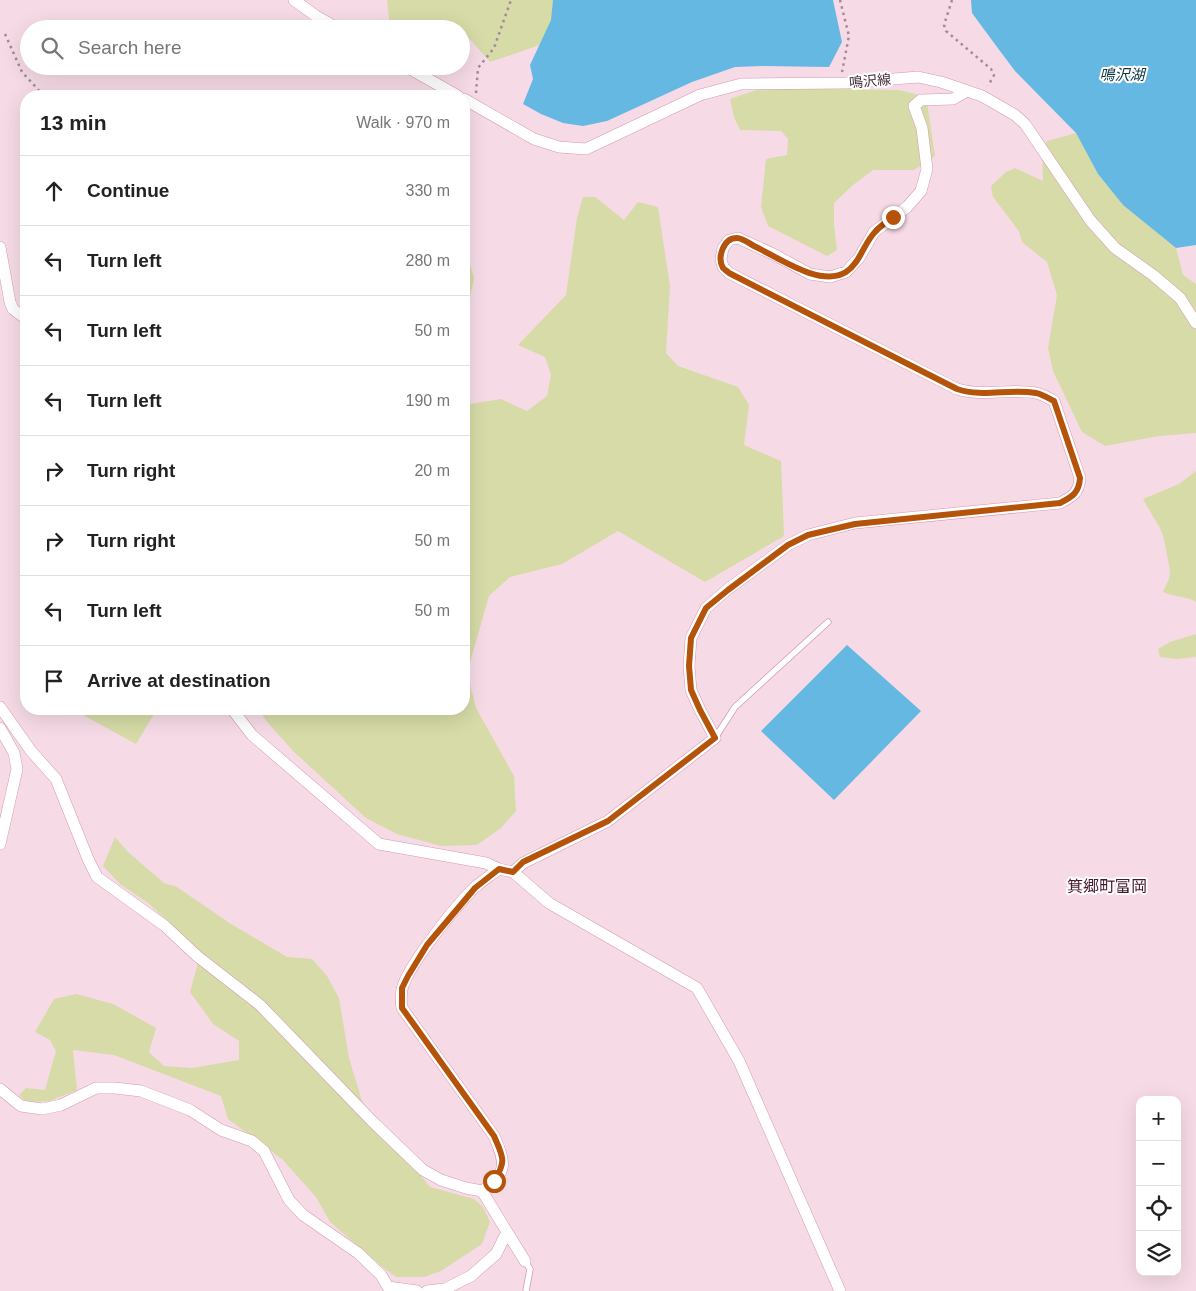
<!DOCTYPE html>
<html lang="en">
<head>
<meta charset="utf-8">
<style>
  :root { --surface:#fff; --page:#f6f6f6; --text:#222; --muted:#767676; --line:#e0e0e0 }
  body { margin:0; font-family:Arial,"Noto Sans JP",sans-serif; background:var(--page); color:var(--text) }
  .controls { position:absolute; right:15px; bottom:15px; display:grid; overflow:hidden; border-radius:10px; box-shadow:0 5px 20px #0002 }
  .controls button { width:45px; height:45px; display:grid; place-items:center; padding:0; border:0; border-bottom:1px solid var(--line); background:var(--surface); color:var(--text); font:25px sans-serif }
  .stop { position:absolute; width:15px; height:15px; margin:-11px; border:4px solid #b45309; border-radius:50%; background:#fff }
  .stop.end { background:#b45309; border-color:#fff; box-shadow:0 1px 5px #0008 }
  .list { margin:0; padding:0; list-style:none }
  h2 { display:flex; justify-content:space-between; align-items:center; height:65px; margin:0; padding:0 20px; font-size:21px }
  h2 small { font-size:16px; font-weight:400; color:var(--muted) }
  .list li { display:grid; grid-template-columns:32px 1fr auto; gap:15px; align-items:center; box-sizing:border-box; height:70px; padding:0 20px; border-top:1px solid var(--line) }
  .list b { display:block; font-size:19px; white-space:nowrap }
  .list em { font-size:16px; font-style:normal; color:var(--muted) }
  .icon { flex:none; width:28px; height:28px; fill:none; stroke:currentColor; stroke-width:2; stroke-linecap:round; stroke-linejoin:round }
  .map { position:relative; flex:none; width:1196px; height:1291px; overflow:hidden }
  .search { position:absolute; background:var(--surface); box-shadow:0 5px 20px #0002; left:20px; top:20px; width:450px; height:55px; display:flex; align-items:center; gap:12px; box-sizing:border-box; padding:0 18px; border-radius:28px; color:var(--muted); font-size:19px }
  .panel { position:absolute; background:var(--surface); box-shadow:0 5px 20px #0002; left:20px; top:90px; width:450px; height:625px; border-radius:20px }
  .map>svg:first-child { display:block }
  .green { fill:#d6dba7 }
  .water { fill:#64b8e2 }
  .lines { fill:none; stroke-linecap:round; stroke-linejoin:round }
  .lane-casing { stroke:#d798b3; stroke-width:7 }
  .street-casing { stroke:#d798b3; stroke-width:12 }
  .path { stroke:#a48a95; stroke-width:2.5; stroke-dasharray:2.5 4; stroke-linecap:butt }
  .lane { stroke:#fff; stroke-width:5.5 }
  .street { stroke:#fff; stroke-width:11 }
  .route { stroke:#b45309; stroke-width:6 }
  .labels { text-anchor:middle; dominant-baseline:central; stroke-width:4; stroke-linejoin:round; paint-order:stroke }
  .street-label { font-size:14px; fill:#462d38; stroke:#fff }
  .water-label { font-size:15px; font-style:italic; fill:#0e3546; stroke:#fff }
  .quarter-label { font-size:16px; fill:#491730; stroke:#fff }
</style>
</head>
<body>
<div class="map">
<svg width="1196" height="1291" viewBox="0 0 1196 1291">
  <rect width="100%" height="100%" fill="#f6dbe6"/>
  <!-- green -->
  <path class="green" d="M387,0H553L552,19L540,45L490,62L467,36L461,35V29L390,28Z
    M762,88L899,90L919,95L927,102L935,156L914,170H873L853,185L834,203V225L837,250L827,256L768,226L761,207L766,159L787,155L788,139L781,131L740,130L734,117L730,99Z
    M1076,133L1098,174L1123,205L1176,248L1183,275L1196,284V433L1159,436L1105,446L1082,432L1053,371L1048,348L1057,295L1047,262L1022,242L1019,231L993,197L991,186L1006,172L1015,168L1043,181L1042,149L1047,141Z
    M583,197H595L624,220L638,202L658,207L670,286L666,353L678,366L738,387L749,405L744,445L781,461L784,536L705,582L618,531L562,564L510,577L489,596L467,673L476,708L514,776L516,811L501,828L477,845L441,846L397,834L366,818L294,752L268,723L258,709H464V405L501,399L527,411L547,396L551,375L545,357L518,345L566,295L577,218Z
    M469,262L474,278L464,327V263Z
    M1196,471V602C1186,596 1174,597 1163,592L1169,579L1170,571L1164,539L1161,530L1143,499L1179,484Z
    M1196,634V656L1195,657L1178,659L1160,657L1158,649L1170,642Z
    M80,709H155L156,711L136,744L81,714Z
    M115,837L128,852L164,883L177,887L231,924L287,957L312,959L327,976L339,998L349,1058L363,1104L430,1187L474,1199L483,1207L490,1222L482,1244L441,1271L424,1277H396L380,1265L330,1222L316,1197L282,1159L228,1119L221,1096L114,1055L73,1050L77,1090L50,1101L26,1102L19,1095L26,1088L45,1090L56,1051L50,1040L35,1032L54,999L76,994L113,1004L156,1028L149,1052L164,1066L192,1068L239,1060V1041L213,1024L190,992L201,952L148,903L120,884L103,866Z"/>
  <!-- water -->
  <path class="water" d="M553,0H833L842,42L829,67L763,66L735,67L692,82L607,121L583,126L563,123L541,114L523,104L533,79L530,65L551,20Z
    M971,0H1196V245L1176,248L1123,205L1098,174L1076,133L1015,71L997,47L972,13Z
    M847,645L921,711L834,800L761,731Z"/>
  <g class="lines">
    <!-- lane casing -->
    <g class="lane-casing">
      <path id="lane" d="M715,738L735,707L828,622
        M525,1261L530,1269L526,1291"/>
    </g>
    <!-- street casing -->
    <g class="street-casing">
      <path id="street" d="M294,0L316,16L339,29
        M405,66L458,96
        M464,99L534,139L559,147L586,149L700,95L741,84L846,83L918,77L941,82L982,96L1015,115L1025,124L1090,220L1115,248L1153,275L1180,298L1196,323
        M0,247L10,302L13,309L26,319
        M0,707L31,751L56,779L88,859L97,877L165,926L197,956L260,1005L372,1121L423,1170L441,1180L466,1188L482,1191C508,1172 506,1164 494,1136L402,1008C401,1002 401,995 402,989C408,965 456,906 474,888C482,881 491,875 499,869L513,872L549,903L697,988L739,1061L840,1291
        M232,709L252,735L379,844L486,863L499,869
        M0,728L14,753L17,769L0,844
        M513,872L523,863L608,821L715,738L700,710L691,690L689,666L691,638L706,608L728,589L788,545L808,535L855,523L1060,503C1072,497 1079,493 1080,478L1054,401C1048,398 1042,394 1036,393C1009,388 983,397 957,389L729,273L723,267L721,259L723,248L729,240L738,238L773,254L810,274L830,277L846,272L859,258L874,232L907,207L921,191L927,169L922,128L914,106L921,100L953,99L967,91
        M0,1089L21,1106L42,1109L61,1105L96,1088H115L141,1091L190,1110L221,1130L252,1141L264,1151L289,1200L303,1215L358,1253L381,1275L388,1287L417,1291
        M507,1232L525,1261
        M427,1291L445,1289L471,1276L496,1254L507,1232L482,1191"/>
    </g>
    <!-- path -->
    <path class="path" d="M840,0L849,36L842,72
      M952,0L944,25L946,31L991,69L994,75L988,86
      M5,34L22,72L44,96
      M476,93L478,68L494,48L511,0"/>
    <!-- lane -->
    <use href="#lane" class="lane"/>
    <!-- street -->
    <use href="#street" class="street"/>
  </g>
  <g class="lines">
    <!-- route -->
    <path class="route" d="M494,1181C507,1161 503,1157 494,1136L402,1008V988L408,976L427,945L475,888L499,869L513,872L523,862L608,821L715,738L700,710L691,690L689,666L691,638L706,608L728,590L788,545L808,535L855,524L1060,503C1072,497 1079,493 1080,478L1054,401C1048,398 1042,394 1036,393C1009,388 983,398 957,389L729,273C727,271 725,270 723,268C717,258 723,238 737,238C742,238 749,243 754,246C778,257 820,288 846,272C860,263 864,243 875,232C880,226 887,222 893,217"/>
  </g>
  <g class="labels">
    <!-- street labels -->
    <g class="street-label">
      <text transform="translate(870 81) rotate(-5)">鳴沢線</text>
    </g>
    <!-- water labels -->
    <g class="water-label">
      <text x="1122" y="74">鳴沢湖</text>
    </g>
    <!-- quarter labels -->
    <g class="quarter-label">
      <text x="1107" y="886">箕郷町富岡</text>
    </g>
  </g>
</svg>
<div class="controls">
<button>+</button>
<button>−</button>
<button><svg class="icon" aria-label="locate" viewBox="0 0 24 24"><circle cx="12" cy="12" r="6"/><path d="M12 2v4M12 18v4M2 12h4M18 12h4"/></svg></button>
<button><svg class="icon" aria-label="layers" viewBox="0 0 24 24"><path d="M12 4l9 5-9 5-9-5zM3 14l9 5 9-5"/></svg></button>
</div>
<div class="stop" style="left:494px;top:1181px"></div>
<div class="stop end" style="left:893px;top:217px"></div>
<div class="search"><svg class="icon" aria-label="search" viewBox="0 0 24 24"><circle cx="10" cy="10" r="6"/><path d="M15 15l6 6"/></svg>Search here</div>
<section class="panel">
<h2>13 min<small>Walk · 970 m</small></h2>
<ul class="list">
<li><svg class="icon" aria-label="ahead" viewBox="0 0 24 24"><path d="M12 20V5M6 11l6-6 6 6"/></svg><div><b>Continue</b></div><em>330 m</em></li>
<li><svg class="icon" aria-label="left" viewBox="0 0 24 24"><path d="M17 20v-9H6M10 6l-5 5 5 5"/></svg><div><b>Turn left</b></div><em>280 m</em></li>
<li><svg class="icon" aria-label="left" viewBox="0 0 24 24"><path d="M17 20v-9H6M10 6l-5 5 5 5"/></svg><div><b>Turn left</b></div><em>50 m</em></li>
<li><svg class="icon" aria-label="left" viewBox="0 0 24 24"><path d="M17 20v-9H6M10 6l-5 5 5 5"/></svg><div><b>Turn left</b></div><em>190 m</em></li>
<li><svg class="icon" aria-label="right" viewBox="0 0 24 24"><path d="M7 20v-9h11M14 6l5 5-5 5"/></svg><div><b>Turn right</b></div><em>20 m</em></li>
<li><svg class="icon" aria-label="right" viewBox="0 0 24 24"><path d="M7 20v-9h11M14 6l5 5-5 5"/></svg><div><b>Turn right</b></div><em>50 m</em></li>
<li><svg class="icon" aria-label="left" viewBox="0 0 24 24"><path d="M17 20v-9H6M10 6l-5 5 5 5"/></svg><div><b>Turn left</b></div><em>50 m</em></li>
<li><svg class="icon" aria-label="arrive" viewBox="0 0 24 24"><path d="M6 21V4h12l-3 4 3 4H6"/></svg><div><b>Arrive at destination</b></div></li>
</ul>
</section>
</div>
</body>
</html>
